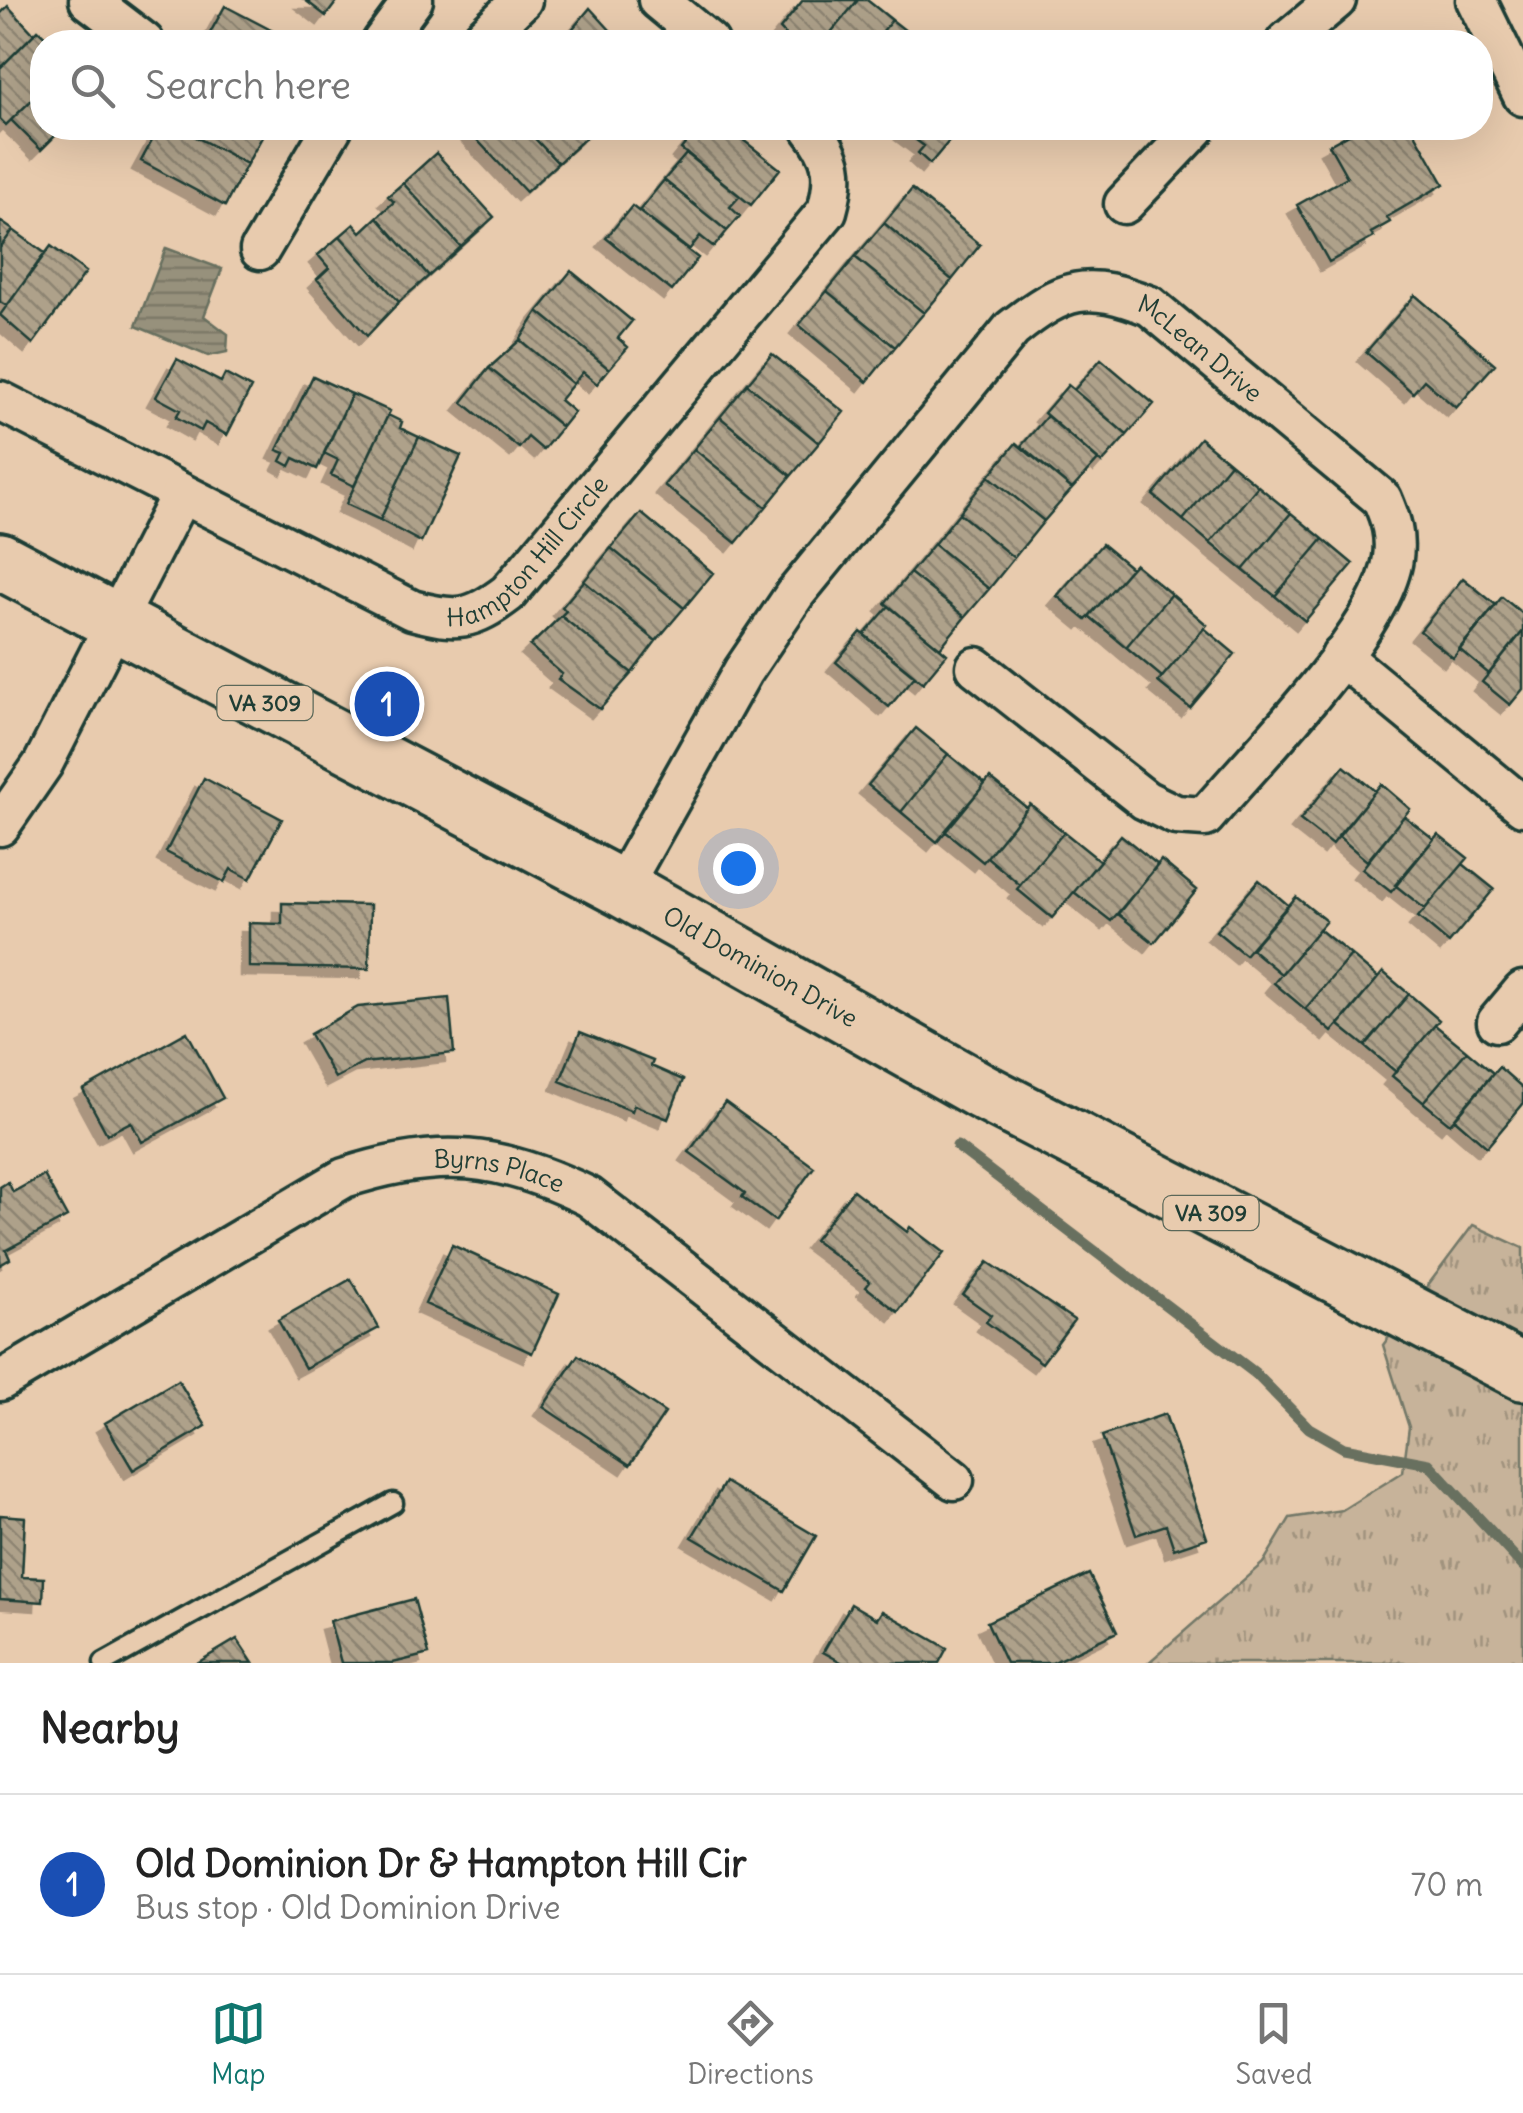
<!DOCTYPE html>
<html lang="en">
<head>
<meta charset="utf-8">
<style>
  :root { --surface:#fff; --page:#f2f2f2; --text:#222; --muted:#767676; --line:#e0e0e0; --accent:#0f766e }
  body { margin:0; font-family:Delius,sans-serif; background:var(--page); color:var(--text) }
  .you { position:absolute; left:738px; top:868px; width:35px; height:35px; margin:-25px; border:8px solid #fff; border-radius:50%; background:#1a73e8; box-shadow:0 0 0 15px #1a73e833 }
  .badge { display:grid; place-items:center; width:65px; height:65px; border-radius:50%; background:var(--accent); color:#fff; font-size:32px; font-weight:700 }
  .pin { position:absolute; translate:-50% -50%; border:5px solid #fff; box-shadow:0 2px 10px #0006 }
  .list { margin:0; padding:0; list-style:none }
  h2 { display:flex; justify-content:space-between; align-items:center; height:130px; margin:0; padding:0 40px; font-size:42px }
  h2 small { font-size:32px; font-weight:400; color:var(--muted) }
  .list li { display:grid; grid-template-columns:65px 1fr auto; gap:30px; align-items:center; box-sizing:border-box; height:180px; padding:0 40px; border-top:2px solid var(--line) }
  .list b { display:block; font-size:38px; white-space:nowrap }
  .list p { margin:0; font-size:32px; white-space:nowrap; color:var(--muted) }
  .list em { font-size:32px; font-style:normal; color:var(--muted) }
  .icon { flex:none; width:55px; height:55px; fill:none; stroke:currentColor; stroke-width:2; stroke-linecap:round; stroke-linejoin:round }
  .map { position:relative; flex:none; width:1523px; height:1663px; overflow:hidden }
  .search { position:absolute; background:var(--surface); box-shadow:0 10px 40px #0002; left:30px; right:30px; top:30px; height:110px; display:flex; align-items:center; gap:25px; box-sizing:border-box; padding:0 35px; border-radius:40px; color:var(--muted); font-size:38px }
  .sheet { height:310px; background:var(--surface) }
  nav { display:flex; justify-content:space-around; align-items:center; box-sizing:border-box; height:140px; border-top:2px solid var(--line); background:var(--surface); font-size:28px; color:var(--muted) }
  nav a { display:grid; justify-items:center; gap:5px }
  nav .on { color:var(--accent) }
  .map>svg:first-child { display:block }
  .park { fill:url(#park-tufts); stroke:#737867; stroke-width:2.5 }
  .water { fill:url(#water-rules); stroke:#676f5f; stroke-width:2.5 }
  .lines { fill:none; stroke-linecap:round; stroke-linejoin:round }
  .stream { stroke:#676f5f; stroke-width:11 }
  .building { fill:url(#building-back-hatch); stroke:#1f3d34; stroke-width:2.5; filter:url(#shadow) }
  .lane-casing { stroke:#1f3d34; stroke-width:25 }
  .street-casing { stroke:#1f3d34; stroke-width:45 }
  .primary-casing { stroke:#1f3d34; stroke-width:62 }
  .lane { stroke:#e8cbae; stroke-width:18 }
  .street { stroke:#e8cbae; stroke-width:38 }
  .primary { stroke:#e8cbae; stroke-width:55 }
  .labels { text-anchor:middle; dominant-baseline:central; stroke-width:8; stroke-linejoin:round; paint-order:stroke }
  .shield { fill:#e8cbae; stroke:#5b6859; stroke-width:2.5 }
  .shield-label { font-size:22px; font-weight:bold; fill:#1f3d34 }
  .street-label { font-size:25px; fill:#1f3d34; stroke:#e8cbae }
</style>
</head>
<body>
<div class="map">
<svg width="1523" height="1663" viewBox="0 0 1523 1663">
  <defs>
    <pattern id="park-tufts" width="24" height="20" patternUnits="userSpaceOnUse" patternTransform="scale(2.5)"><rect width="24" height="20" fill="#c7b39a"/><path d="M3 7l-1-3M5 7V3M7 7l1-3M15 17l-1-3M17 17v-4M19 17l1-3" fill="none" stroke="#a1937e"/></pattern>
    <pattern id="water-rules" width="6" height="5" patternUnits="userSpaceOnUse" patternTransform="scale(2.5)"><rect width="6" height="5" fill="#97917c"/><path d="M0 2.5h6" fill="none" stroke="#7b7866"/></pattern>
    <pattern id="building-back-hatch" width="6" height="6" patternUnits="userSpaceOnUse" patternTransform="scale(2.5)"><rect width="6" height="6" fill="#aea18a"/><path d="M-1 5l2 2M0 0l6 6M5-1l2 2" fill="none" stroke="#8d8472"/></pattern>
    <filter id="shadow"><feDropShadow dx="-9" dy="9" stdDeviation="0" flood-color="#0004"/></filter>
  </defs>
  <rect width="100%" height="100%" fill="#e8cbae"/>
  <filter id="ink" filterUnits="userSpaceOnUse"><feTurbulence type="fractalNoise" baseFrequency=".01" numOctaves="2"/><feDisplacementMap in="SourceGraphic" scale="20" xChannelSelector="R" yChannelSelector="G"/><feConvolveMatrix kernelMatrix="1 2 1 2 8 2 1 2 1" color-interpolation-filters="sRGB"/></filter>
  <g filter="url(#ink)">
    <!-- park -->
    <path class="park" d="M1473,1225L1523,1248V1663H1148L1263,1563L1290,1518L1342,1510L1403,1472L1409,1427L1383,1345Z"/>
    <!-- water -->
    <path class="water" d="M166,248L222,269L204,316L228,334L227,352L208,356L136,326Z"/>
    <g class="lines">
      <!-- stream -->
      <path class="stream" d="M957,1146L1255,1373L1309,1428L1344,1448L1429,1464L1523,1566"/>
    </g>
    <!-- building -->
    <path class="building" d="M305,0H338L326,16Z
      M803,0H858L823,42H784L781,40L785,34L780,29Z
      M858,0H867L892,20L874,42H823Z
      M8,6L34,34L0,68V14Z
      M225,6L294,42H205Z
      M590,8L621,42H568L564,39Z
      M892,20L920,42H874Z
      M38,30L51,42H42V90L6,125L0,119V68Z
      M42,90V128H63L41,150L11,120Z
      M159,128H179L247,164L225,206L141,161Z
      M179,128H267L247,164Z
      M466,128H525L558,163L526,192Z
      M525,128H584L590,134L558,163Z
      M698,128H728L780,169L751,205L681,149Z
      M907,128H960L930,164L918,153L924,146L904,131Z
      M1360,128H1412L1444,184L1387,217L1390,222L1371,233L1374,237L1329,262L1297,205L1347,177L1329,145Z
      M436,153L494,217L461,247L403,183Z
      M687,153L740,196L730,207L740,216L727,231L664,180Z
      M664,180L727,231L714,247L700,236L689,250L639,211Z
      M403,183L461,247L429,276L377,217L394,202L388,196Z
      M912,189L980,245L952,280L884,223Z
      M632,206L698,258L672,291L606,238Z
      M377,217L429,276L399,302L340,236L354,224L361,232Z
      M0,221L13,230L0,248Z
      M884,223L952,280L924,313L855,257Z
      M13,230L45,253L7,306L0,302V248Z
      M340,236L399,302L367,336L317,279L329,268L318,255Z
      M51,246L86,272L33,344L0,315Z
      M855,257L924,313L895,347L827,291Z
      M571,271L632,321L618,338L628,347L609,369L538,311Z
      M827,291L895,347L867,382L799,325Z
      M1415,295L1495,364L1456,408L1424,380L1413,393L1366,352Z
      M538,311L609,369L597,384L583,372L573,384L520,340Z
      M520,340L573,384L560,400L574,412L562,427L489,368Z
      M772,354L844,412L819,443L747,384Z
      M177,359L221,382L225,374L251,388L227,435L205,423L201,431L176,417L180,410L156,397Z
      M1101,359L1154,404L1127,435L1074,390Z
      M489,368L562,427L543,450L528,437L519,448L462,402Z
      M313,376L352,394L317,469L294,458L290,466L281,461L285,453L277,450Z
      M747,384L819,443L791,476L720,417Z
      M1068,385L1127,435L1102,463L1044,413Z
      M352,394L390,411L354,486L331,475L338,460L324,453Z
      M388,415L402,422L400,428L419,437L380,520L346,504Z
      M1047,416L1098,460L1072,489L1021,446Z
      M720,417L791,476L766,507L694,449Z
      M419,437L461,456L421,542L380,520Z
      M1200,438L1230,463L1183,520L1153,495Z
      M1016,443L1072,489L1044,521L989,476Z
      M694,449L766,507L736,543L664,485Z
      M1230,463L1258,486L1210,543L1183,520Z
      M989,476L1044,521L1014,558L959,513Z
      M1258,486L1291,513L1243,570L1210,543Z
      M641,513L713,573L684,608L611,548Z
      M959,513L1014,558L989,589L934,544Z
      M1291,513L1323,539L1275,596L1243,570Z
      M1323,539L1353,564L1305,621L1275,596Z
      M934,544L989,589L965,617L910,573Z
      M1102,544L1131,568L1086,620L1057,596Z
      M611,548L684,608L656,641L584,581Z
      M1135,564L1171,594L1126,647L1089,616Z
      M910,573L965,617L940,648L885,603Z
      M1463,578L1496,605L1453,658L1420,631Z
      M584,581L656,641L632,673L561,616L566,611L562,607Z
      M1171,594L1207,625L1162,677L1126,647Z
      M1502,597L1523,614V631L1489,674L1459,649Z
      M889,606L947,654L923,683L864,635Z
      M561,616L632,673L600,709L558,679L562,674L530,646Z
      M1204,628L1235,654L1190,708L1158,682Z
      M1523,631V689L1510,705L1482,682Z
      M861,632L915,676L889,707L836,662Z
      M916,728L948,754L901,812L868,785Z
      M948,754L985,784L937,842L901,812Z
      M1344,766L1375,791L1332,845L1300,820Z
      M204,778L282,819L250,879L231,869L224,882L166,852Z
      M990,778L1027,808L983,862L945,831Z
      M1381,784L1410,809L1367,861L1338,836Z
      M1030,804L1064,832L1020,885L987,857Z
      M1404,816L1434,839L1391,892L1362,869Z
      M1064,832L1100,861L1052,918L1017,889Z
      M1438,834L1468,858L1425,909L1395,885Z
      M1121,835L1158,865L1111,921L1074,892Z
      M1161,860L1197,890L1154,943L1118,914Z
      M1463,864L1494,889L1449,943L1418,917Z
      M1259,880L1288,905L1245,955L1216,931Z
      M1296,897L1326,921L1281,974L1251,949Z
      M282,903L370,905L369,969L249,967V923L282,924Z
      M1319,929L1351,955L1305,1009L1274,983Z
      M1351,955L1378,978L1332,1032L1305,1009Z
      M1383,972L1409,994L1365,1046L1339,1025Z
      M1409,994L1439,1020L1396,1072L1365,1046Z
      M449,998L454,1053L364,1063L335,1078L310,1034L358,1007Z
      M1435,1025L1467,1051L1423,1102L1392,1076Z
      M187,1032L223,1098L142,1142L131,1122L107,1134L83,1090Z
      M580,1032L653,1061L651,1066L683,1080L668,1119L634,1105L632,1111L560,1081Z
      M1467,1051L1493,1073L1450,1124L1423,1102Z
      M1499,1067L1523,1088V1104L1487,1147L1455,1119Z
      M725,1102L814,1167L775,1221L742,1197L745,1193L689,1152Z
      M44,1175L67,1217L6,1250L10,1259L0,1265V1187L8,1182L13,1192Z
      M853,1190L907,1232L910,1227L944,1253L898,1312L866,1287L870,1282L814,1240Z
      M452,1245L559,1294L532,1353L425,1304Z
      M988,1262L1074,1320L1042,1363L986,1322L991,1315L963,1295Z
      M351,1279L379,1328L305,1368L278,1320Z
      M578,1355L665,1413L630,1465L543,1407Z
      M178,1380L206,1426L133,1470L105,1423Z
      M1165,1414L1207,1538L1174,1549L1166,1525L1136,1535L1102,1436Z
      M725,1482L816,1536L784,1591L692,1537Z
      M0,1515L25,1517L22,1577L44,1578L43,1602L0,1599Z
      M1089,1574L1117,1632L1052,1663H1006L987,1622Z
      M414,1599L429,1654L393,1663H341L330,1621Z
      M851,1604L877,1619L882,1611L947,1648L939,1663H843L823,1652Z
      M237,1639L253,1663H197Z"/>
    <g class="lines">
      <!-- lane casing -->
      <g class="lane-casing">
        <path id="lane" d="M104,1663L393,1503"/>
      </g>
      <!-- street casing -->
      <g class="street-casing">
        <g id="street">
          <path d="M89,0L144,42"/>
          <path d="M658,0L709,42"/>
          <path d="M1476,0L1523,96"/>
          <path d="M382,42L413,0"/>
          <path d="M478,42L522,0"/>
          <path d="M1286,42L1336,0"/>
          <path d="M1124,204L1196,128"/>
          <path d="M260,250L332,128"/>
          <path id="s1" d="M0,401L412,610C457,622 471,621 508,593L827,211C837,175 834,157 811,128"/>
          <path d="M1341,656L1523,806"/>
          <path d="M0,826L43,764L181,494"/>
          <path id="s2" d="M621,888L743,671L795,594L1012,329C1065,287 1086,281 1150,306L1382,499C1391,520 1396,535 1393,558C1384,629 1254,759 1205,817L1176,815L1145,800L976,667"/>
          <path d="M1497,1022L1523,991"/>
          <path id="s3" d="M0,1381L344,1178C438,1147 500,1153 589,1197L954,1480"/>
        </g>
      </g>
      <!-- primary casing -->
      <g class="primary-casing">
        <g id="primary">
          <path id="s4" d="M0,561L621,888L981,1091L1523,1372"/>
        </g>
      </g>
      <!-- lane -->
      <use href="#lane" class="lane"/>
      <!-- street -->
      <use href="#street" class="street"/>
      <!-- primary -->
      <use href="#primary" class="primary"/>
    </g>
  </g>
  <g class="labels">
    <!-- shield labels -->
    <g class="shield">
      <rect x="217.5" y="686" width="95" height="34" rx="8"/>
      <rect x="1163.5" y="1196" width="95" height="34" rx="8"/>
    </g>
    <g class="shield-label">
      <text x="265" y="703">VA 309</text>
      <text x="1211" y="1213">VA 309</text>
    </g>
    <!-- street labels -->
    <g class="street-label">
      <text stroke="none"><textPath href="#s2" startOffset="900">McLean Drive</textPath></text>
      <text stroke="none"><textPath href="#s1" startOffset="605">Hampton Hill Circle</textPath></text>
      <text stroke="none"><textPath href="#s4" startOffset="862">Old Dominion Drive</textPath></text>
      <text stroke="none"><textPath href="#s3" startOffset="558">Byrns Place</textPath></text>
    </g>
  </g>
</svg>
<div class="you"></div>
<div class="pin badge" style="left:387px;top:704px;background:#1a4fb4">1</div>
<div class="search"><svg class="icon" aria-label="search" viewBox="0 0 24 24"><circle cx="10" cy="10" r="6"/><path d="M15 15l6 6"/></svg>Search here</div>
</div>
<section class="sheet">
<h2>Nearby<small></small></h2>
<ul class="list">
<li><span class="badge" style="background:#1a4fb4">1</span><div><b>Old Dominion Dr &amp; Hampton Hill Cir</b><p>Bus stop · Old Dominion Drive</p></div><em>70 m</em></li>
</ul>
</section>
<nav>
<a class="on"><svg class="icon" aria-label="map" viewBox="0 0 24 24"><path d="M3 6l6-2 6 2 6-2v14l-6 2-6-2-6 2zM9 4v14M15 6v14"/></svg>Map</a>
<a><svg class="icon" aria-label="directions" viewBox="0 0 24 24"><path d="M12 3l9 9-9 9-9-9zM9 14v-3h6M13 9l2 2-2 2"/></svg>Directions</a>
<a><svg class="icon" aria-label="saved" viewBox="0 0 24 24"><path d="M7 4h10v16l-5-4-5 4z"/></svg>Saved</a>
</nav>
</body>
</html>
